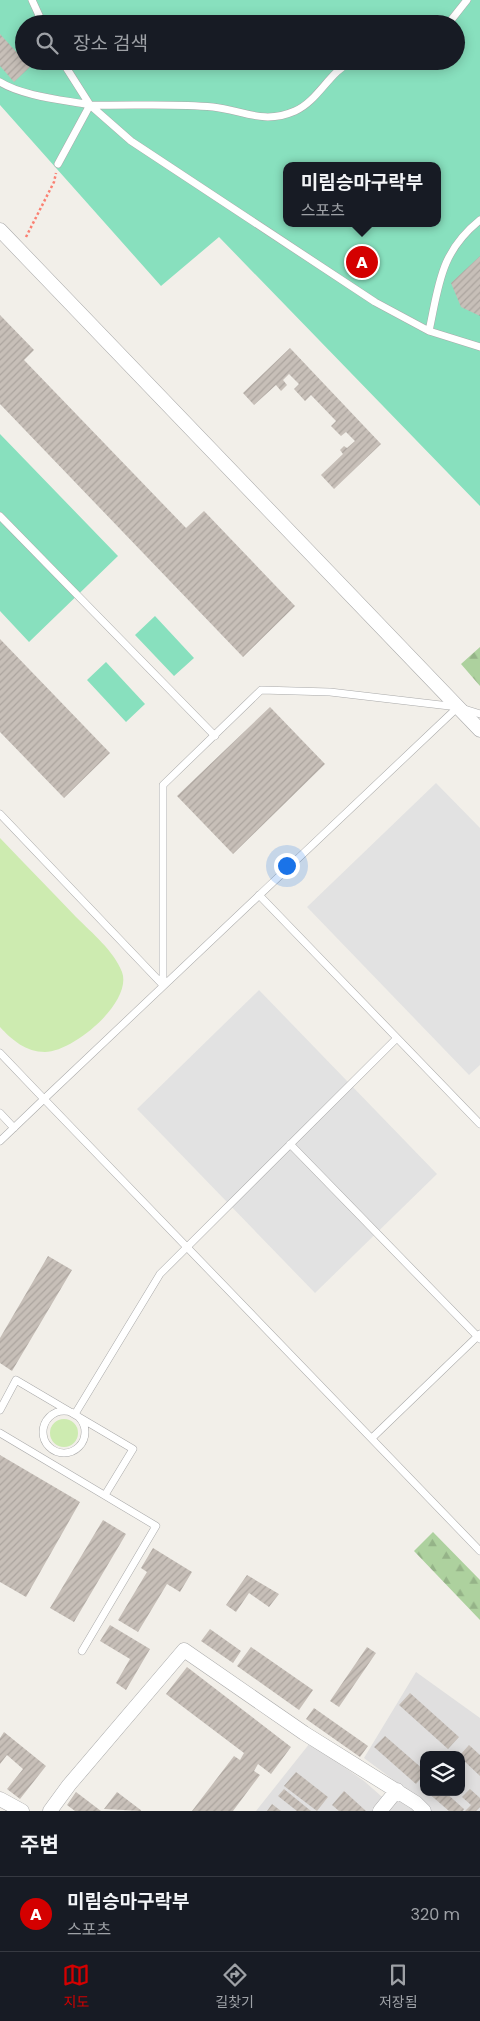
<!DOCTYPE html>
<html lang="ko">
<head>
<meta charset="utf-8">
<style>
  :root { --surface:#171b24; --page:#20242c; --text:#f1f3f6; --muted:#9ea1a6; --line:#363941; --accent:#d40000 }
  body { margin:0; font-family:Poppins,"Noto Sans KR",sans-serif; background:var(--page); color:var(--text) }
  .controls { position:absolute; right:15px; bottom:15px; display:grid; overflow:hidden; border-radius:10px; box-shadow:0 2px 12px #0003 }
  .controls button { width:45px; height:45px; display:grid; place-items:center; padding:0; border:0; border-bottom:1px solid var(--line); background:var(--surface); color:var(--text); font:25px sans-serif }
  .you { position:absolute; left:286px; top:865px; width:18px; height:18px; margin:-12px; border:4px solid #fff; border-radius:50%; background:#1a73e8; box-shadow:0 0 0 8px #1a73e833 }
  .badge { display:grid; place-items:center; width:32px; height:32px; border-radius:50%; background:var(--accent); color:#fff; font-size:16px; font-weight:700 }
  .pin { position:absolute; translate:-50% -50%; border:2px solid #fff; box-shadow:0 1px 5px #0006 }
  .popup { position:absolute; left:283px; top:162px; width:158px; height:65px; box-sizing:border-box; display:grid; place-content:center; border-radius:10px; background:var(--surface); filter:drop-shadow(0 1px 4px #0005); font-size:16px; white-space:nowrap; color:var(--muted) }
  .popup b { font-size:19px; color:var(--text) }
  .popup::after { content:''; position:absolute; left:50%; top:100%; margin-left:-10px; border:10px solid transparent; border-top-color:var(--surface) }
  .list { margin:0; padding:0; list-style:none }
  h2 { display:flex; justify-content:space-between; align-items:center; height:65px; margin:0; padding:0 20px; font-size:21px }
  h2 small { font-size:16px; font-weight:400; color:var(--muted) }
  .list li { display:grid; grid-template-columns:32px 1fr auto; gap:15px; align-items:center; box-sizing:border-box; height:75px; padding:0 20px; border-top:1px solid var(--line) }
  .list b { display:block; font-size:19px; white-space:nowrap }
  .list p { margin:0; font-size:16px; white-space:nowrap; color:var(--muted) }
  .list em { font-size:16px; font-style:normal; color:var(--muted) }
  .icon { flex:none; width:28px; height:28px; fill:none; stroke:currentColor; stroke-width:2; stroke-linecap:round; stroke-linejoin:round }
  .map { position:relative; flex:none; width:480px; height:1811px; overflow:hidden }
  .search { position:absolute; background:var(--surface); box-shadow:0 2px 12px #0003; left:15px; right:15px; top:15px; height:55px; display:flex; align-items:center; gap:12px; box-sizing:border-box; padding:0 18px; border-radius:28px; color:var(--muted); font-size:19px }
  .sheet { height:140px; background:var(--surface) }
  nav { display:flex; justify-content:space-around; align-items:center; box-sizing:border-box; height:70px; border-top:1px solid var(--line); background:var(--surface); font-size:14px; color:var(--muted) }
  nav a { display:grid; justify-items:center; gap:2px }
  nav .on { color:var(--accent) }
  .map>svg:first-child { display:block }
  .residential { fill:#e0dfdf; fill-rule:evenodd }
  .grass { fill:#cdebb0 }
  .forest { fill:url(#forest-firs) }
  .pitch { fill:#88e0be; fill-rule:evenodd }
  .parking { fill:#e2e2e2 }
  .building { fill:url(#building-hatch) }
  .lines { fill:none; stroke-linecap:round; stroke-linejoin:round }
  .service-casing { stroke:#a9a9a9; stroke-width:8 }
  .minor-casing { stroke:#a9a9a9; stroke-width:15 }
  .path { stroke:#fa8072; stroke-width:2.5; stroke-dasharray:2.5 2.5; stroke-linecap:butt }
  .service { stroke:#fff; stroke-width:7 }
  .minor { stroke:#fff; stroke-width:14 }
</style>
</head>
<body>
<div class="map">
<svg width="480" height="1811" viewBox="0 0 480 1811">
  <defs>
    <pattern id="forest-firs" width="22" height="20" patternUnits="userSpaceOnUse" patternTransform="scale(1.25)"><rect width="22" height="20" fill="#add19e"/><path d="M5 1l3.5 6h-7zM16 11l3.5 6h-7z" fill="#95b388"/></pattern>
    <pattern id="building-hatch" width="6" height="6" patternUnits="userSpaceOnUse" patternTransform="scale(1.25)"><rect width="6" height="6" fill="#c7bfb8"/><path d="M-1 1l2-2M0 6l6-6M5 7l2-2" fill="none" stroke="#aba49e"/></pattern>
  </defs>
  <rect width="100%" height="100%" fill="#f2efe9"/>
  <!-- residential -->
  <path class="residential" d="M416,1672L480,1718V1811H428L411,1793L364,1758ZM424,1755H461V1792H424Z
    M310,1743L364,1781L381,1796L407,1803L415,1811H256Z"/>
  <!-- grass -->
  <path class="grass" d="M0,838C25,864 51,891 76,917C92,933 114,951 122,972C133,1002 73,1052 45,1052C26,1052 12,1040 0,1027Z
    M50 1433a14 14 0 1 1 28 0a14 14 0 1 1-28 0Z"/>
  <!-- forest -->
  <path class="forest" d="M480,647V686L461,664Z
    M433,1532L480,1580V1620L414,1551Z"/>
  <!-- pitch -->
  <path class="pitch" d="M0,0H480V506L219,237L161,286L0,105ZM24,24H456V61H24ZM287,166H437V223H287Z
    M0,434L118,556L29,642L0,611Z
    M155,616L194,658L174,676L135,635Z
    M106,662L145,704L126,722L87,680Z"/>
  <!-- parking -->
  <path class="parking" d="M436,783L480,828V1065L469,1075L307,907Z
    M259,990L437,1174L315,1293L137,1109Z"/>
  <!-- building -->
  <path class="building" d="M0,34L30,67L14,82L0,66Z
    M480,256V316L461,307L451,283Z
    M0,315L34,350L24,360L186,528L204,511L295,606L243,657L0,404Z
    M290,348L381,444L334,489L321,475L343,454L340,450L344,446L347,448L355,441L346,432L341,436L331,426L336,421L311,395L305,401L294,389L299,384L289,374L283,380L287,385L281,391L276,385L254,405L243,393Z
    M0,639L110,753L64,798L0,732Z
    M270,707L325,764L233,854L177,796Z
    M48,1256L72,1270L12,1371L0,1363V1338Z
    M0,1455L80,1502L26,1597L0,1582Z
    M103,1520L126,1534L74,1622L50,1608Z
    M153,1548L192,1572L180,1592L167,1584L138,1632L118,1620L147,1572L141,1568Z
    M247,1575L279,1594L269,1607L249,1593L236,1612L226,1605Z
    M110,1625L150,1649L126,1690L116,1683L130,1659L100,1641Z
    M210,1629L241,1651L233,1663L201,1641Z
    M251,1647L313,1690L299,1710L237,1666Z
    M367,1647L376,1653L339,1707L330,1701Z
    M187,1667L291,1747L271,1774L258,1764L254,1771L260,1775L233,1811H192L234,1756L240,1760L244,1753L166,1694Z
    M410,1693L459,1737L448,1749L399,1705Z
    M314,1708L368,1746L360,1757L306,1719Z
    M4,1732L46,1766L20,1799L7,1789L23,1769L7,1755L0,1764V1738Z
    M385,1736L424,1770V1775L416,1784L374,1747Z
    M469,1745L480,1755V1776L461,1758V1754Z
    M296,1772L328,1797L317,1811L284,1786Z
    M284,1789L311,1811H297L278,1796Z
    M470,1789L480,1798V1807L476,1811H465L471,1805L462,1797Z
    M344,1791L366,1811H339L332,1805Z
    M76,1792L101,1811H75L67,1805Z
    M117,1792L142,1811L104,1809Z
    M427,1792H445L464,1809L463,1811H449Z
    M272,1804L281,1811H267Z"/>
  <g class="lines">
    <!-- service casing -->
    <g class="service-casing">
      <path id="service" d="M32,0L43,24
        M448,24L467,0
        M62,61L90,105L131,141L375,302L429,331C439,285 440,252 480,220
        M0,82C22,96 64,100 90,105
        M58,164L90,105C130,106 172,103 213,107C242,110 263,125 295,111C318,101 329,72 352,61
        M429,331L480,347
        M0,516L215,736
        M458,707L44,1099L480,1551
        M0,814L163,985
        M259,895L480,1124
        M163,985V785L261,690L330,692L458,707L480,714
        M0,1053L44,1099L0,1141
        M0,1113L14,1128
        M290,1144L480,1339
        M0,1410L16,1380L133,1449L105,1495
        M43 1432a21 21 0 1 1 42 0a21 21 0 1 1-42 0Z
        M75,1414L160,1274L397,1038
        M0,1433L156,1526L82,1651
        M372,1438L480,1334"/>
    </g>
    <!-- minor casing -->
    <g class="minor-casing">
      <path id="minor" d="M0,230L480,730
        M0,1799L22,1811
        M50,1811L69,1785L184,1650L304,1733L416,1803L424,1811
        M380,1811L397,1790"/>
    </g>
    <!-- path -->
    <path class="path" d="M26,237L54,182L56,173"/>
    <!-- service -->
    <use href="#service" class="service"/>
    <!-- minor -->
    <use href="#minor" class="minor"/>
  </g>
</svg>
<div class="controls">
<button><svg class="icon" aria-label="layers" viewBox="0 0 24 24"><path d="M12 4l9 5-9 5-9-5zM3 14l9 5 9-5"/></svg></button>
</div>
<div class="you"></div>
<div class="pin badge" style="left:362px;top:262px">A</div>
<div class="popup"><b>미림승마구락부</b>스포츠</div>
<div class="search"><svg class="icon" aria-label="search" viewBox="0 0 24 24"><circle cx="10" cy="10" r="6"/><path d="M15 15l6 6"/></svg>장소 검색</div>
</div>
<section class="sheet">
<h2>주변<small></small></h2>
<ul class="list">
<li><span class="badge">A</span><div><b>미림승마구락부</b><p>스포츠</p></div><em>320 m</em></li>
</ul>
</section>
<nav>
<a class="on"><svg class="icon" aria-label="map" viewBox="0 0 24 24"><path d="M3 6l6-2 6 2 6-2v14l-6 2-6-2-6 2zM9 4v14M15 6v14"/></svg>지도</a>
<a><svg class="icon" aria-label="directions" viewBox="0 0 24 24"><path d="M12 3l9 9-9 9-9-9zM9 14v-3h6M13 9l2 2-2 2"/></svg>길찾기</a>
<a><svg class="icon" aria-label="saved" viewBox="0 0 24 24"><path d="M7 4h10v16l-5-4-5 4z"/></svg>저장됨</a>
</nav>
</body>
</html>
